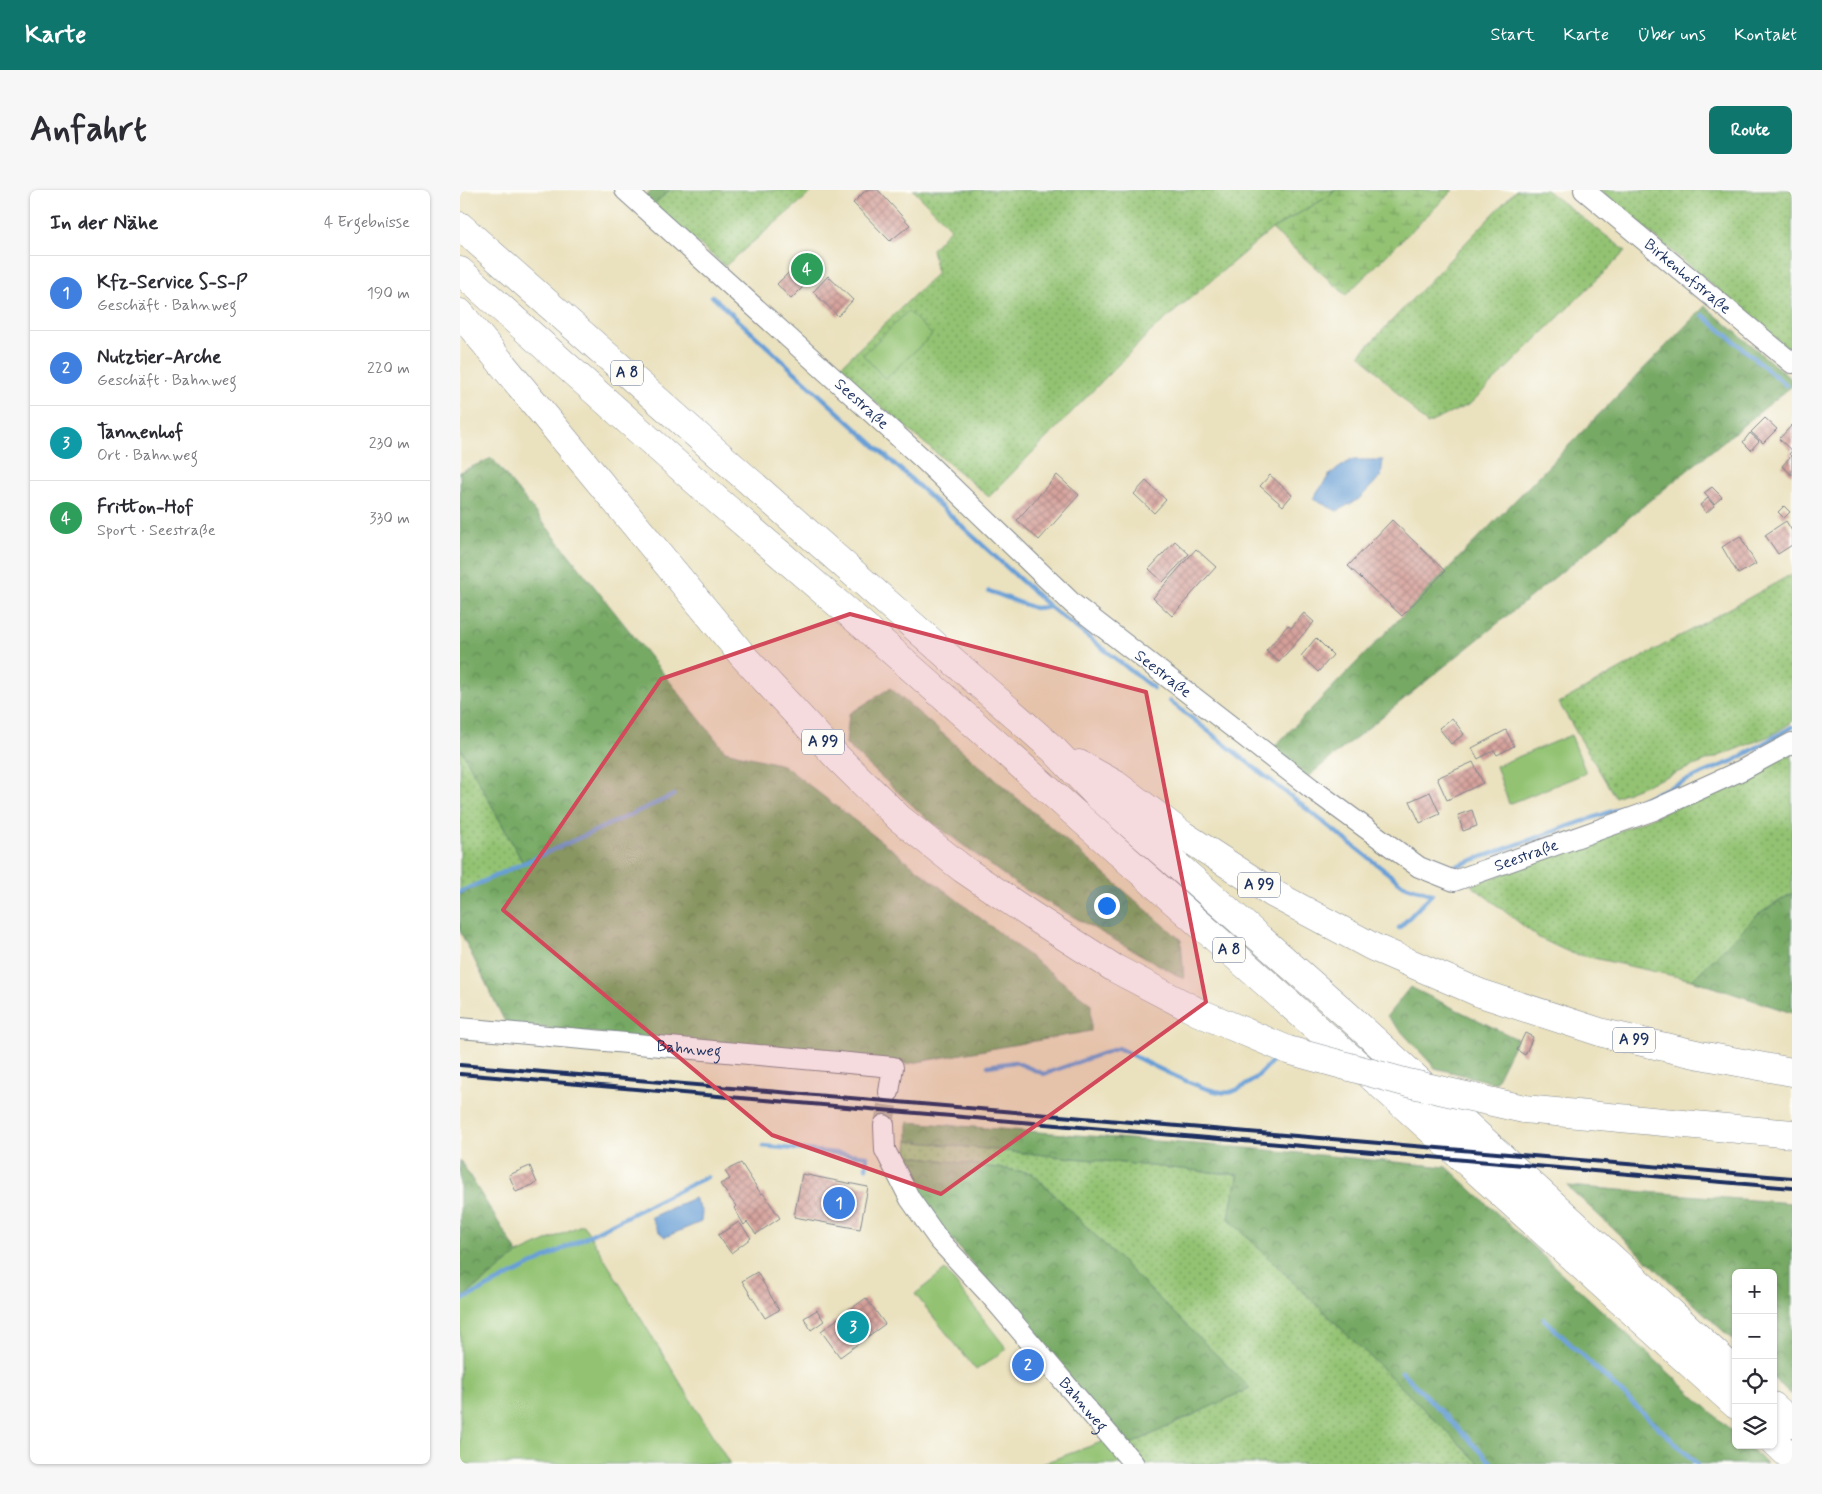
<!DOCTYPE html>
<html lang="de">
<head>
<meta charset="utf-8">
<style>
  :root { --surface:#fff; --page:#f7f7f7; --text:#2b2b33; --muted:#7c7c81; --line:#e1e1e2; --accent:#0f766e }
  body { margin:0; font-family:Mynerve,sans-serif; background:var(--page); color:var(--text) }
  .controls { position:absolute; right:15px; bottom:15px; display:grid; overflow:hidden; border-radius:8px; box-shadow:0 1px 4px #0004 }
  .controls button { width:45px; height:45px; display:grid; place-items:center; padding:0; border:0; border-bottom:1px solid var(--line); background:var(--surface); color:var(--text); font:25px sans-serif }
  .you { position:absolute; left:646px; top:715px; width:18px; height:18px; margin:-12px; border:4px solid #fff; border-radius:50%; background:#1a73e8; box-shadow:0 0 0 8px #1a73e833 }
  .badge { display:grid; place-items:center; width:32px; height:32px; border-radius:50%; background:var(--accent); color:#fff; font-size:16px; font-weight:700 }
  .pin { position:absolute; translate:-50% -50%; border:2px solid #fff; box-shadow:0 1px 5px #0006 }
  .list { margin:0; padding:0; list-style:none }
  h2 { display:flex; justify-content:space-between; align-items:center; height:65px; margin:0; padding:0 20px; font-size:21px }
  h2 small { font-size:16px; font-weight:400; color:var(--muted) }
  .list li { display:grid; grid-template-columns:32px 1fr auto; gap:15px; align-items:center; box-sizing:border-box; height:75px; padding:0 20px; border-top:1px solid var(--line) }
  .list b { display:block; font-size:19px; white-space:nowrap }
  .list p { margin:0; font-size:16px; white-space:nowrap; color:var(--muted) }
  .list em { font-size:16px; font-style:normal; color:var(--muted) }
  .icon { flex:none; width:28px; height:28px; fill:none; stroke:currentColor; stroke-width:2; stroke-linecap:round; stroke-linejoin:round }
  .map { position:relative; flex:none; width:1332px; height:1274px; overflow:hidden; border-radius:8px }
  header { display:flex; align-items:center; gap:30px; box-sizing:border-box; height:70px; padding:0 25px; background:var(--accent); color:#fff }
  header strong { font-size:24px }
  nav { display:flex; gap:28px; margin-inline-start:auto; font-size:18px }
  .intro { display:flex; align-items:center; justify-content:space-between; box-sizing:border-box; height:120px; padding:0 30px }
  h1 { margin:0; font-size:35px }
  .button { padding:12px 22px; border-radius:8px; background:var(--accent); color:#fff; font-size:18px; font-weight:700 }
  main { display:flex; gap:30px; padding:0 30px }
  aside { flex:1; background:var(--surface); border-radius:8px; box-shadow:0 1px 4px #0004 }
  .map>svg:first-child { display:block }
  .grass { fill:url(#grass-dots); stroke:#577968 }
  .forest { fill:url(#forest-crowns); stroke:#486c61 }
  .wetland { fill:url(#wetland-marsh); stroke:#577968 }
  .green { fill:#93c372; stroke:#577968 }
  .water { fill:#689fd6; stroke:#42679a }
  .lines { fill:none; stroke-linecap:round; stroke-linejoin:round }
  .stream { stroke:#689fd6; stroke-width:4.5 }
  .building { fill:url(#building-cross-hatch) }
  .minor-tunnel { stroke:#c1bdab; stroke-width:20; stroke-dasharray:20 10; stroke-linecap:butt }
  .minor-casing { stroke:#82888e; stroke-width:22 }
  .highway-casing { stroke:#82888e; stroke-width:29 }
  .minor { stroke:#fff; stroke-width:20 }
  .highway { stroke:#fff; stroke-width:28 }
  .rail { stroke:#1b2f5e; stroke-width:4 }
  .highway-bridge-casing { stroke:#82888e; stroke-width:29; stroke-linecap:butt }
  .highway-bridge { stroke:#fff; stroke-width:28 }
  .marked { fill:#d1495b; fill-opacity:0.2; stroke:#d1495b; stroke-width:4; stroke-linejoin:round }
  .labels { text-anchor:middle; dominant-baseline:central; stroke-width:4; stroke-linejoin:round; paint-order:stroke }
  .shield { fill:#fdfcf7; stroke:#5f6c8c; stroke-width:1 }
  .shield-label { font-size:15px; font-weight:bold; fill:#1b2f5e }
  .street-label { font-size:16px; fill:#1b2f5e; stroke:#fdfcf7 }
</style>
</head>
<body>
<header>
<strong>Karte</strong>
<nav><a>Start</a><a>Karte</a><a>Über uns</a><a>Kontakt</a></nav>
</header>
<div class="intro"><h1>Anfahrt</h1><a class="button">Route</a></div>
<main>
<aside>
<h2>In der Nähe<small>4 Ergebnisse</small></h2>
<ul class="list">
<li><span class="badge" style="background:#3f7fe0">1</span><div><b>Kfz-Service S-S-P</b><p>Geschäft · Bahnweg</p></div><em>190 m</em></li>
<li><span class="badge" style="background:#3f7fe0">2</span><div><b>Nutztier-Arche</b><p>Geschäft · Bahnweg</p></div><em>220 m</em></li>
<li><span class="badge" style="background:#0f9aa8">3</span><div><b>Tannenhof</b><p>Ort · Bahnweg</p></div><em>230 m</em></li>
<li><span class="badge" style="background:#2e9e5b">4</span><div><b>Fritton-Hof</b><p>Sport · Seestraße</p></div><em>330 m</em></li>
</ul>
</aside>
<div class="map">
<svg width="1332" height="1274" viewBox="0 0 1332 1274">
  <defs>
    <pattern id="grass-dots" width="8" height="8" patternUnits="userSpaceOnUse" patternTransform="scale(1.25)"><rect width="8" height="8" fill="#93c372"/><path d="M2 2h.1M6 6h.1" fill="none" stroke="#779f61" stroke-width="1.8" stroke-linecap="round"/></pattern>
    <pattern id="forest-crowns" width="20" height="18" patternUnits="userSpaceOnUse" patternTransform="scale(1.25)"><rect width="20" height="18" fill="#76a964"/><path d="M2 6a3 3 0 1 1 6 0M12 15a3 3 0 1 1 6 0" fill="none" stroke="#608a56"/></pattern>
    <pattern id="wetland-marsh" width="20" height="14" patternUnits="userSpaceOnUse" patternTransform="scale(1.25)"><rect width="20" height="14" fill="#93c372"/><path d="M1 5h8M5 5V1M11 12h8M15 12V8" fill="none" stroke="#779f61"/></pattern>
    <pattern id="building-cross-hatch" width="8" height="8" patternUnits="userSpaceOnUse" patternTransform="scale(1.25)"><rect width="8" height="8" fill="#d5a09a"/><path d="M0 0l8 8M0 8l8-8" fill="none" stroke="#ac8381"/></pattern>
  </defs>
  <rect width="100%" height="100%" fill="#fdfcf7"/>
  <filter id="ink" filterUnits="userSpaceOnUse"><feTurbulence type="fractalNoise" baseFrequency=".02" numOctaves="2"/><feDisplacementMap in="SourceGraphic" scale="10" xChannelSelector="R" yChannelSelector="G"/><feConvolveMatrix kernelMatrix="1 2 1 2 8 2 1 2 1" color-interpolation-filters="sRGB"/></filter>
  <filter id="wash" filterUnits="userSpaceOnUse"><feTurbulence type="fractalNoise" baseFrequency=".0096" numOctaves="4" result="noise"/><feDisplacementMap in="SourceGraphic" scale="20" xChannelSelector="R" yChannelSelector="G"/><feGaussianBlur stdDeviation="1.12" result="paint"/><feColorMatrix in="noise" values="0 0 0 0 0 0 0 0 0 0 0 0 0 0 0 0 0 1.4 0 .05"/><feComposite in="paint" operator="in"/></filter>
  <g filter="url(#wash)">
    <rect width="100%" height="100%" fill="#eae1be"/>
    <!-- grass -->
    <path class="grass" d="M210,0H354L265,76L193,15Z
      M453,0H875L871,5L812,39L688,144L529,307L377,180L477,83L472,59L491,38Z
      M1056,0H1086L1166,61L1010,214L967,234L900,164Z
      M1139,0H1332V162Z
      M1332,384V532L1312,545L1155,607L1099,513Z
      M0,557L63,673L0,702Z
      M1332,561V703L1296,726L1232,790L1111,763L1079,748L1011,695L1121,657L1275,593Z
      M448,951L779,985L772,1010L769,1029L1020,1274H682L667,1256L789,1198L572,983L446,965Z"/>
    <!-- forest -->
    <path class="forest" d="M192,0H210L193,15L185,6Z
      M1245,116L1332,190V196L846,588L814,557Z
      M32,268L265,561L323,575L631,814V841L446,874L46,834L0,741V705L63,673L0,557V282Z
      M430,498L721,750L724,789L559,696L466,628L386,554L389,524Z
      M1332,703V823L1232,790L1296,726Z
      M950,797L1057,849L1035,893L975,878L927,826Z
      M448,932L786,958L987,977L1276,1245V1255H1287L1307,1274H1020L769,1029L772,1010L779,985L448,951Z
      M446,965L572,983L790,1198L667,1256L455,1006Z
      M0,970L58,1064L0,1110Z
      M1107,996L1332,1013V1205L1313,1188V1083H1276V1153Z"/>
    <!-- wetland -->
    <path class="wetland" d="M875,0H993L886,105L812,39L871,5Z"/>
    <!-- green -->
    <path class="green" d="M448,121L472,145L425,189L403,165Z
      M1111,545L1126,583L1049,614L1036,576Z
      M123,1034L270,1274H0V1110L58,1064Z
      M485,1080L547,1159L516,1180L455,1104Z
      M647,1250L667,1274H581Z"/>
    <!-- water -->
    <path class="water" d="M891,270H923L921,286L899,309L877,321L853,309L870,284Z
      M234,1008L242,1022L241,1032L205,1047L198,1041L191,1027Z"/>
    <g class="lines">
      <!-- stream -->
      <path class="stream" d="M252,106L590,417
        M1243,125L1326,195
        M529,401L574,418L590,417L693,498
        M710,511L943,695L972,704L939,738
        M996,676L1158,619L1275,570L1332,537
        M0,702L214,605
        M528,876L555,872L584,884L658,858C679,868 751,908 771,902C789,896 801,884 813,870
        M303,956L407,966L406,978
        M0,1111L205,1007L247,987
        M1084,1129L1237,1274
        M942,1182L1033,1274"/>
    </g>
    <g id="blocks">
      <!-- building -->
      <path class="building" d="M406,0H418L450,35L430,51L393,13Z
        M347,65L361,79L331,109L317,94Z
        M368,86L393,110L378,126L353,102Z
        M1305,228L1317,239L1303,253L1291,242Z
        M1332,235V285L1322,276L1331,266L1329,264L1332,261L1319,249Z
        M1290,243L1299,251L1291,260L1283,252Z
        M597,285L619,305L579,350L557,330Z
        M810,285L832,305L823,316L800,296Z
        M686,291L706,310L694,323L674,304Z
        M1252,297L1262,307L1254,314L1244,303Z
        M1248,308L1254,316L1246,323L1240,315Z
        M1324,316L1330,322L1324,328L1318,322Z
        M932,330L985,381L942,426L888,376Z
        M1326,331L1332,341V355L1318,364L1305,345Z
        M1280,346L1296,374L1278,384L1262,357Z
        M715,351L729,364L703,392L689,379Z
        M736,359L756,377L712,426L693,408Z
        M844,423L854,432L819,472L806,461L828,435L831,438Z
        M856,448L873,465L858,482L841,466Z
        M992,528L1004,544L991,554L979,538Z
        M1046,540L1054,556L1037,565L1034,560L1018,569L1012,558Z
        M1013,572L1023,593L987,610L977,588Z
        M970,602L980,624L960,633L950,611Z
        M1012,620L1017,636L1003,641L998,625Z
        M1065,843L1073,847L1065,865L1057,860Z
        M281,973L301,1004L303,1003L320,1028L296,1044L287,1032L284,1035L274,1018L276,1016L260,994L270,989L265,981Z
        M70,976L77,993L56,1002L49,985Z
        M342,984L408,997L400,1039L334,1027Z
        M279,1032L291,1048L271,1063L258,1045Z
        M297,1082L319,1120L305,1128L282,1091Z
        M406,1108L425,1134L380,1167L361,1141Z
        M357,1120L364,1131L351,1140L344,1128Z"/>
    </g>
  </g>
  <g filter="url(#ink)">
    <use href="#blocks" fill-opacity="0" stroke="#82888e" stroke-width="1"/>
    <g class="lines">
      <!-- minor-tunnel -->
      <path class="minor-tunnel" d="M424,935L429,902"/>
      <!-- minor casing -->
      <g class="minor-casing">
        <g id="minor">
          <path id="s1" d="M165,0L463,269L613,414L851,598L959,677L994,691L1194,620L1282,580L1332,553"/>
          <path id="s2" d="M1124,0L1332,173"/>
          <path id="s3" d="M0,838L433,877L429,902"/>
          <path id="s4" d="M424,935L425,960L450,1009L479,1050L530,1105L674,1274"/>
        </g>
      </g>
      <!-- highway casing -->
      <g class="highway-casing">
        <path id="highway" d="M0,36L594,560L638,606L886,824L1276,1182
          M0,81L257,310L404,436L949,920L1276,1215
          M0,123L284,467L377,567L439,628L503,679L574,727L654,778L738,822L828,860
          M619,574L655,594L723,645L814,704L913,757L1020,803L1143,843L1240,865L1332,882
          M1064,919L1332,944
          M1313,1216L1332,1233
          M1313,1250L1332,1268"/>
      </g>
      <!-- minor -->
      <use href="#minor" class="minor"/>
      <!-- highway -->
      <use href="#highway" class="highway"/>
      <!-- rail -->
      <path class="rail" d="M0,875L1332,988
        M0,884L1332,998"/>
      <!-- highway-bridge casing -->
      <g class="highway-bridge-casing">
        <path id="highway-bridge" d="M828,860L948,893L1064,919"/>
      </g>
      <!-- highway-bridge -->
      <use href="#highway-bridge" class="highway-bridge"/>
    </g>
  </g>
  <!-- marked area -->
  <path class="marked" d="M390,424L686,502L746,812L481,1004L312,945L43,720L201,489Z"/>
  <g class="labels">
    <!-- shield labels -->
    <g class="shield">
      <rect x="151" y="170.5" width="32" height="25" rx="4"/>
      <rect x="342" y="539.5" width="42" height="25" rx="4"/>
      <rect x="778" y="682.5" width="42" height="25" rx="4"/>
      <rect x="753" y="747.5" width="32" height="25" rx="4"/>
      <rect x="1153" y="837.5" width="42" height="25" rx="4"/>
    </g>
    <g class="shield-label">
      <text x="167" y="183">A 8</text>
      <text x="363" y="552">A 99</text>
      <text x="799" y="695">A 99</text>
      <text x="769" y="760">A 8</text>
      <text x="1174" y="850">A 99</text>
    </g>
    <!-- street labels -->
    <g class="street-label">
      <text stroke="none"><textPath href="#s2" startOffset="135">Birkenhofstraße</textPath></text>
      <text stroke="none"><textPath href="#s1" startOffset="319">Seestraße</textPath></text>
      <text stroke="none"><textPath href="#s1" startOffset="724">Seestraße</textPath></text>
      <text stroke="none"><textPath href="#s1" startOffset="1159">Seestraße</textPath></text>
      <text stroke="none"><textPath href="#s3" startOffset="230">Bahnweg</textPath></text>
      <text stroke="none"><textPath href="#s4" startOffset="349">Bahnweg</textPath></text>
    </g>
  </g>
</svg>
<div class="controls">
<button>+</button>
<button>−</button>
<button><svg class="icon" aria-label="locate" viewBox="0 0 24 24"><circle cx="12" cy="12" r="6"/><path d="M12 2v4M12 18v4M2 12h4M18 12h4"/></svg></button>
<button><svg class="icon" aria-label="layers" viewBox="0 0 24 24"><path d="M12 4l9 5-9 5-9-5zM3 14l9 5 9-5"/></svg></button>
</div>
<div class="you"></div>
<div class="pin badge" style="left:379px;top:1013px;background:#3f7fe0">1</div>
<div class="pin badge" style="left:568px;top:1175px;background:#3f7fe0">2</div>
<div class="pin badge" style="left:393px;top:1137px;background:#0f9aa8">3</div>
<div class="pin badge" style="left:347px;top:79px;background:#2e9e5b">4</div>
</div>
</main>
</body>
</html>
